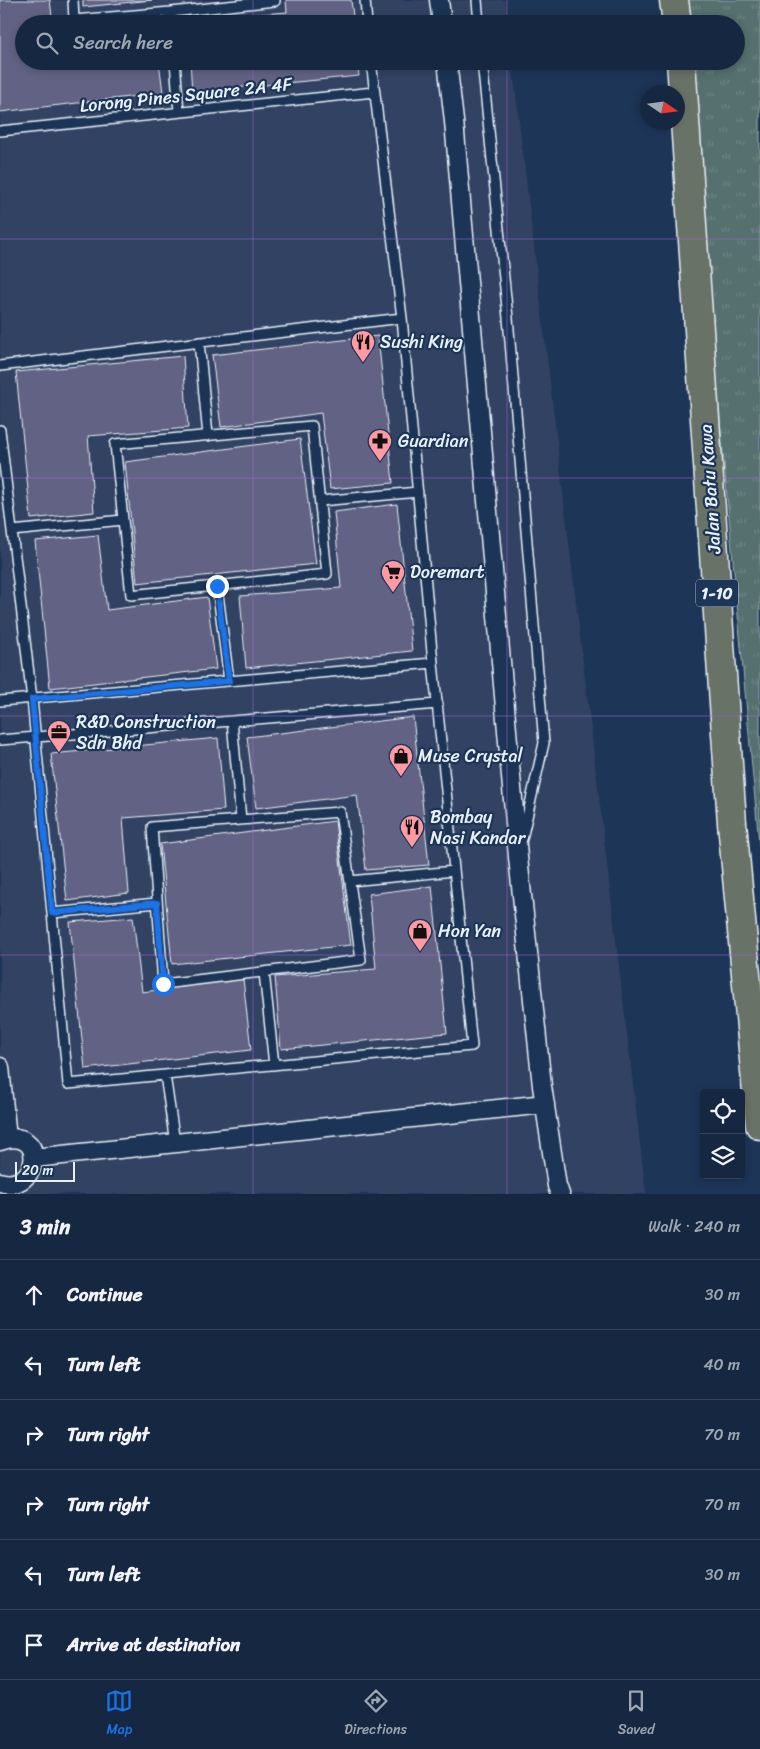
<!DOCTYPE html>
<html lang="en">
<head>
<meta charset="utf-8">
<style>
  :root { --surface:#162841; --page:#1f3048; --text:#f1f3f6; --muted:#9ea6b1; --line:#35445a; --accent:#1a73e8 }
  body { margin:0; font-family:Sriracha,sans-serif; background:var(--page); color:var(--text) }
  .controls { position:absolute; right:15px; bottom:15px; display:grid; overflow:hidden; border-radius:5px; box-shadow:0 2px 8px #0003 }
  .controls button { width:45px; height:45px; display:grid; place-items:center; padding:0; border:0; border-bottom:1px solid var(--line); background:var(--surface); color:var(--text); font:25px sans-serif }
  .compass { position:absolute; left:640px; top:85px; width:45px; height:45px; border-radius:50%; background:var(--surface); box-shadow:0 2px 8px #0003; rotate:103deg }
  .scale { position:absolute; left:15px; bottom:12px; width:60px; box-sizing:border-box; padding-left:5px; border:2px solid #e8f1f8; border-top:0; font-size:14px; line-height:18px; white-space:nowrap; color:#e8f1f8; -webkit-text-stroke:4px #1d3557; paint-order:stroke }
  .stop { position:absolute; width:15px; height:15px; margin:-11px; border:4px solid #1a73e8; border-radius:50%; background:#fff }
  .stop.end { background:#1a73e8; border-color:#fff; box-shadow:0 1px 5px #0008 }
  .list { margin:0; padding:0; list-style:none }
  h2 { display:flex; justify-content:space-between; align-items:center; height:65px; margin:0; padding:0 20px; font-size:21px }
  h2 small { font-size:16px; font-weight:400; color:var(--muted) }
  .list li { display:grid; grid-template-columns:32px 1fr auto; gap:15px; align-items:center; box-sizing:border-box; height:70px; padding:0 20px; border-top:1px solid var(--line) }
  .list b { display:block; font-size:19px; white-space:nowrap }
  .list em { font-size:16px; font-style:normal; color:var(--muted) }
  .icon { flex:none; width:28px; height:28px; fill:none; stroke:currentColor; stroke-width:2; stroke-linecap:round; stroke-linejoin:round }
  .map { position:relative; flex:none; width:760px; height:1194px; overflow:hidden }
  .search { position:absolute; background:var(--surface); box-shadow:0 2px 8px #0003; left:15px; right:15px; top:15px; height:55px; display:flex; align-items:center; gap:12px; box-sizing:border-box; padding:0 18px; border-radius:28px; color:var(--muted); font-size:19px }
  .sheet { height:485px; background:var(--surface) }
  nav { display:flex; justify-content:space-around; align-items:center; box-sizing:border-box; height:70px; border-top:1px solid var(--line); background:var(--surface); font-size:14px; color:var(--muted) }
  nav a { display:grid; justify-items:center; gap:2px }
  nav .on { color:var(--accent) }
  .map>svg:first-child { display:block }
  .built { fill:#324264 }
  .park { fill:url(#park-tufts); stroke:#9eb0b3 }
  .building { fill:#626284; stroke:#e8f1f8 }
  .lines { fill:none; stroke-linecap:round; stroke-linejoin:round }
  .lane-casing { stroke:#e8f1f8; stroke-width:12 }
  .street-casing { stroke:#e8f1f8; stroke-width:21 }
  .highway-casing { stroke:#e8f1f8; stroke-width:31 }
  .lane { stroke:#1d3557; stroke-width:9 }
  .street { stroke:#1d3557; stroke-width:18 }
  .highway { stroke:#697266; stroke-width:28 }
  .route { stroke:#1a73e8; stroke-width:6 }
  .grid { fill:none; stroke:#9c67d0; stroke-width:1; stroke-opacity:0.55 }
  .labels { text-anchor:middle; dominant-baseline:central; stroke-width:4.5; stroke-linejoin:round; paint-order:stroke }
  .shield { fill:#1d3557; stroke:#abb9c8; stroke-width:1 }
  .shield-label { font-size:16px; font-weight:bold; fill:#e8f1f8 }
  .street-label { font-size:18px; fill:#e8f1f8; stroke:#1d3557 }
  .poi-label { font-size:18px; fill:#e8f1f8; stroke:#1d3557; text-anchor:start }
</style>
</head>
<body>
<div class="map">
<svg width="760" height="1194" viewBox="0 0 760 1194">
  <defs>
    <pattern id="park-tufts" width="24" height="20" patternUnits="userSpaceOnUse" patternTransform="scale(1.25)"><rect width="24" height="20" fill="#55706e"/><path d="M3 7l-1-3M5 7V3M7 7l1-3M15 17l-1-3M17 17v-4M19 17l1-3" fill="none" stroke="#6d8583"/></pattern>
  </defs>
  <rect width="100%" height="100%" fill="#1d3557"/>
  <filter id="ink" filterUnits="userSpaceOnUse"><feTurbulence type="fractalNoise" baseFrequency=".02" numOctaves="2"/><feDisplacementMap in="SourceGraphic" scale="10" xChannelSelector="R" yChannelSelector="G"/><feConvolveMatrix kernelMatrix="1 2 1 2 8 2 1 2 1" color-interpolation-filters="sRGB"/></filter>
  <g filter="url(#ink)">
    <!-- built -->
    <path class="built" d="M0,0H505L508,24H24V61H512L646,1194H0Z"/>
    <!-- park -->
    <path class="park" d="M682,0H760V854L687,61H736V24H684Z"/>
    <!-- building -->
    <path class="building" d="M0,0H50L53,24H24V61H159L163,93L0,112Z
      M83,0H152L83,7Z
      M286,0H351L354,24H187V20L287,12Z
      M154,21V24H135Z
      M190,61H357L359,76L192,92Z
      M378,336L393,483L330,489L321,413L221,427L212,355Z
      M183,356L188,428L88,436L94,512L31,519L16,372Z
      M300,439L316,564L137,583L125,462Z
      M397,504L412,651L246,668L240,596L341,588L334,512Z
      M98,535L107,610L207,597L216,669L50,688L35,541Z
      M413,717L429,865L366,870L357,795L256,808L247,737Z
      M218,738L224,810L123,818L129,893L67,901L51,754Z
      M335,821L351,945L172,964L160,844Z
      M432,886L447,1033L281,1049L275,977L376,969L369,894Z
      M133,917L142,992L243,979L251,1050L85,1069L70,922Z"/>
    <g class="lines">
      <!-- lane casing -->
      <g class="lane-casing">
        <path id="lane" d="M73,0L74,20L171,12L275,1V0
          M365,0L367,24
          M477,0L479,24
          M171,12L172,24
          M175,61L179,112
          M482,61L508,318L544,743L522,839
          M0,131L374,92
          M199,342L208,436
          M0,366L402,318
          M312,426L327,574L131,595L115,444Z
          M0,430L32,699L68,1084L165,1075
          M320,501L418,492
          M12,531L123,520
          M217,586L229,681
          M0,701L433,663
          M232,721L241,820
          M0,740L438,704
          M340,812L361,960L163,984L152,827Z
          M350,881L454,871
          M52,913L157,903
          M264,972L274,1065
          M175,1143L165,1075L472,1046L433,663L402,318L371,61"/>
      </g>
      <!-- street casing -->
      <g class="street-casing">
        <path id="street" d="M439,0L442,24
          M447,61L454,121L518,857L542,1086L557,1186L560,1194
          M0,1067L7,1139
          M0,1141C49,1124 40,1194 0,1182
          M34,1158L545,1104"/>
      </g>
      <!-- highway casing -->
      <g class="highway-casing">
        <path id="highway" d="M674,0L677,24
          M681,61L732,823L760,1125"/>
      </g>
      <!-- lane -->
      <use href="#lane" class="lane"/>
      <!-- street -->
      <use href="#street" class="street"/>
      <!-- highway -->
      <use href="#highway" class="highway"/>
    </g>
  </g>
  <g class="lines" filter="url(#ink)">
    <!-- route -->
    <path class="route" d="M163,984L157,903L52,913L32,699L229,681L217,586"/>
  </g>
  <!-- grid -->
  <path class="grid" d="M253,0V24M507,0V24M253,61V1194M507,61V1194M0,239H760M0,478H760M0,716H760M0,955H760"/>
  <!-- icons -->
  <defs>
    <g id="restaurant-pin" transform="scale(1.25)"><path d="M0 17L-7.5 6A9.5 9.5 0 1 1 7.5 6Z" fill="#ff9aa2" stroke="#1d3557"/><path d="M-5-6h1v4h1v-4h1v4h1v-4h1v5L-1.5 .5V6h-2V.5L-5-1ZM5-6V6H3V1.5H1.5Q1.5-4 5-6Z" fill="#111"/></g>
    <g id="pharmacy-pin" transform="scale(1.25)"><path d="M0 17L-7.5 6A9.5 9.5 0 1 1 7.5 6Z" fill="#ff9aa2" stroke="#1d3557"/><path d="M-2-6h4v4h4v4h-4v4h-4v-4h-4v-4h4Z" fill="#111"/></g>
    <g id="supermarket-pin" transform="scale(1.25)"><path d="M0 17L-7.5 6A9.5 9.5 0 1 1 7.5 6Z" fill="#ff9aa2" stroke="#1d3557"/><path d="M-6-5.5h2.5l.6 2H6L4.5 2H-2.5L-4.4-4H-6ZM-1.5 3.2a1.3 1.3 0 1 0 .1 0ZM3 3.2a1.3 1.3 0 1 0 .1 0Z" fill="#111"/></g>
    <g id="office-pin" transform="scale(1.25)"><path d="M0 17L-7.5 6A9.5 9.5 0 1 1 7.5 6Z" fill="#ff9aa2" stroke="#1d3557"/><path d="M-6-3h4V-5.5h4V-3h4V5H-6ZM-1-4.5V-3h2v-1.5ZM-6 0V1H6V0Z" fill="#111"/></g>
    <g id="shop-pin" transform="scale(1.25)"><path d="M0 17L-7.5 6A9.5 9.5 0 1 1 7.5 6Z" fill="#ff9aa2" stroke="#1d3557"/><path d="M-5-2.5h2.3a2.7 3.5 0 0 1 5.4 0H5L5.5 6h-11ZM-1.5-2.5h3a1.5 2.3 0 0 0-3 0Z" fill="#111"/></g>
  </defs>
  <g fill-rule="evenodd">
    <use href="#restaurant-pin" x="363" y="342"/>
    <use href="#pharmacy-pin" x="380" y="441"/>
    <use href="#supermarket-pin" x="393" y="572"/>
    <use href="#office-pin" x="59" y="732"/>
    <use href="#shop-pin" x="401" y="756"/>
    <use href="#restaurant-pin" x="412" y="827"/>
    <use href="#shop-pin" x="420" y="931"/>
  </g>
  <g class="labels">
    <!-- shield labels -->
    <rect class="shield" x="696" y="579.5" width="42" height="27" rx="4"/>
    <g class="shield-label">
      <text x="717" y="593">1-10</text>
    </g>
    <!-- street labels -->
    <g class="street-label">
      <text transform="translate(186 95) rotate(-6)">Lorong Pines Square 2A 4F</text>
      <text transform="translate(710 489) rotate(-94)">Jalan Batu Kawa</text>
    </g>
    <!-- poi labels -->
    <g class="poi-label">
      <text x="380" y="342">Sushi King</text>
      <text x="398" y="441">Guardian</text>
      <text x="410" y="572">Doremart</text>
      <text x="76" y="722">R&amp;D Construction<tspan x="76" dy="21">Sdn Bhd</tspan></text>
      <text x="418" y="756">Muse Crystal</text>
      <text x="430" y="817">Bombay<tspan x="430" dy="21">Nasi Kandar</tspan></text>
      <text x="438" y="931">Hon Yan</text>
    </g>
  </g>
</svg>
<div class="controls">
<button><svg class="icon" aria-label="locate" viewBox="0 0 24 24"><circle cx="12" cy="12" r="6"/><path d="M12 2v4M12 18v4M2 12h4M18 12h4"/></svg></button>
<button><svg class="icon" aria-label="layers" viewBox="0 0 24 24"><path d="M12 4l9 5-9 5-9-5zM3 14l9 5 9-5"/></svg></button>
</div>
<svg class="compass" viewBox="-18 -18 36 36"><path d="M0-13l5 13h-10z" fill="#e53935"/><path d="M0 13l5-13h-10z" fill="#9ea6b1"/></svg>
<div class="scale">20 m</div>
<div class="stop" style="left:163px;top:984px"></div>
<div class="stop end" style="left:217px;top:586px"></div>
<div class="search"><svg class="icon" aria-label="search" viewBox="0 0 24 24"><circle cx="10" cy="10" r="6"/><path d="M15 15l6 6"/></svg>Search here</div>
</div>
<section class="sheet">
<h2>3 min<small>Walk · 240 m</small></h2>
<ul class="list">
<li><svg class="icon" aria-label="ahead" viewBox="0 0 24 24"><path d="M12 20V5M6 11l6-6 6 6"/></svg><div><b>Continue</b></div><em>30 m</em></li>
<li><svg class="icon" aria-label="left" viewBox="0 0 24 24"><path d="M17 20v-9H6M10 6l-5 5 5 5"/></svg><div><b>Turn left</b></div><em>40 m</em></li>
<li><svg class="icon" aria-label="right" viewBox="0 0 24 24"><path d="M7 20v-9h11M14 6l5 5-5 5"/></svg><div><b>Turn right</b></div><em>70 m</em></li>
<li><svg class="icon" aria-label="right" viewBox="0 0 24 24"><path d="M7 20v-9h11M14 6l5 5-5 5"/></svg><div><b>Turn right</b></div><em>70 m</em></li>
<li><svg class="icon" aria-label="left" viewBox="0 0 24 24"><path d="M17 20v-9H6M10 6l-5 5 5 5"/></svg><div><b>Turn left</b></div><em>30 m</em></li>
<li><svg class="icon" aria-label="arrive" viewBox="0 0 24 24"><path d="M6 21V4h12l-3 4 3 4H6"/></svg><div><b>Arrive at destination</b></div></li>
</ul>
</section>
<nav>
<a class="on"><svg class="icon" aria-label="map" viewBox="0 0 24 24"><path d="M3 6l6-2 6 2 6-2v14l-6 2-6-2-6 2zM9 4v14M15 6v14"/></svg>Map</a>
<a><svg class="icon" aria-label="directions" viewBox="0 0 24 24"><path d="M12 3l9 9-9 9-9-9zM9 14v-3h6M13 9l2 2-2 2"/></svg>Directions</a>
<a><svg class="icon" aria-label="saved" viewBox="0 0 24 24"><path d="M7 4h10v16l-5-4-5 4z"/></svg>Saved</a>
</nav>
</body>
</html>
